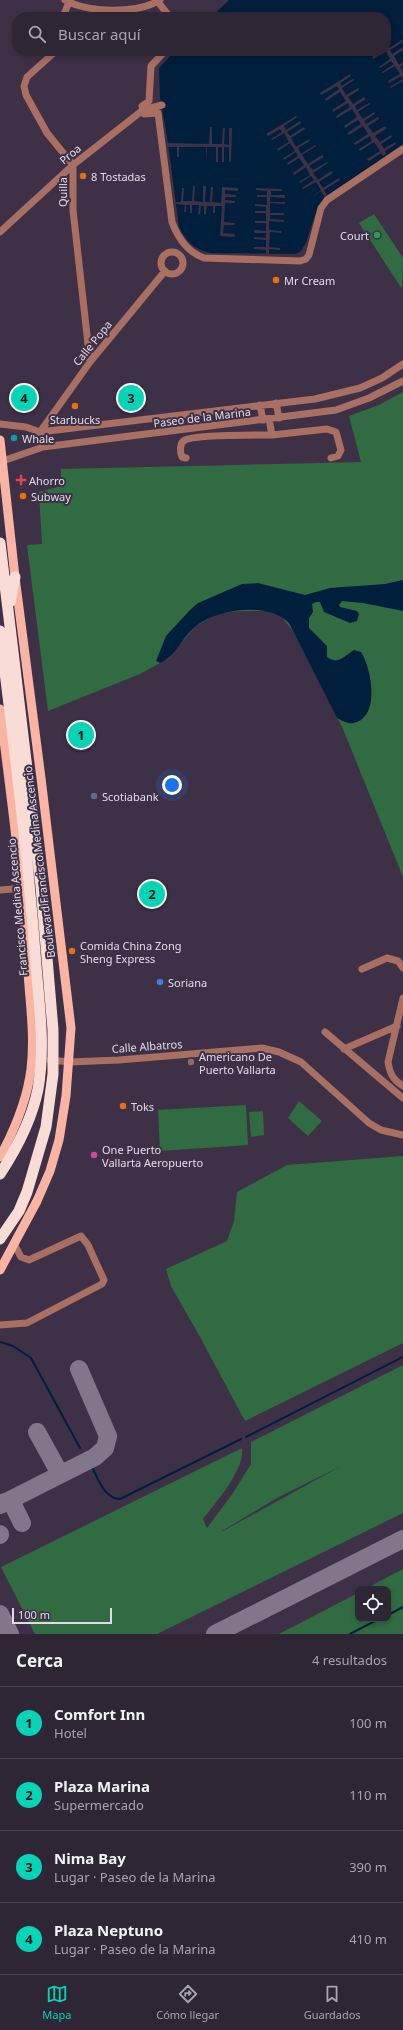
<!DOCTYPE html>
<html lang="es">
<head>
<meta charset="utf-8">
<style>
  :root { --surface:#2e2535; --page:#362d3d; --text:#f1f3f6; --muted:#a7a5ad; --line:#494250; --accent:#05d5b6 }
  body { margin:0; font-family:"Noto Sans",sans-serif; background:var(--page); color:var(--text) }
  .controls { position:absolute; right:12px; bottom:12px; display:grid; overflow:hidden; border-radius:8px; box-shadow:0 2px 6px #0003 }
  .controls button { width:36px; height:36px; display:grid; place-items:center; padding:0; border:0; border-bottom:1px solid var(--line); background:var(--surface); color:var(--text); font:20px sans-serif }
  .scale { position:absolute; left:12px; bottom:10px; width:100px; box-sizing:border-box; padding-left:4px; border:2px solid #e2dae8; border-top:0; font-size:11px; line-height:14px; white-space:nowrap; color:#e2dae8; -webkit-text-stroke:3px #3e3147; paint-order:stroke }
  .you { position:absolute; left:172px; top:785px; width:14px; height:14px; margin:-10px; border:3px solid #fff; border-radius:50%; background:#1a73e8; box-shadow:0 0 0 6px #1a73e833 }
  .badge { display:grid; place-items:center; width:26px; height:26px; border-radius:50%; background:var(--accent); color:#111; font-size:13px; font-weight:700 }
  .pin { position:absolute; translate:-50% -50%; border:2px solid #fff; box-shadow:0 1px 4px #0006 }
  .list { margin:0; padding:0; list-style:none }
  h2 { display:flex; justify-content:space-between; align-items:center; height:52px; margin:0; padding:0 16px; font-size:17px }
  h2 small { font-size:13px; font-weight:400; color:var(--muted) }
  .list li { display:grid; grid-template-columns:26px 1fr auto; gap:12px; align-items:center; box-sizing:border-box; height:72px; padding:0 16px; border-top:1px solid var(--line) }
  .list b { display:block; font-size:15px; white-space:nowrap }
  .list p { margin:0; font-size:13px; white-space:nowrap; color:var(--muted) }
  .list em { font-size:13px; font-style:normal; color:var(--muted) }
  .icon { flex:none; width:22px; height:22px; fill:none; stroke:currentColor; stroke-width:2; stroke-linecap:round; stroke-linejoin:round }
  .map { position:relative; flex:none; width:403px; height:1634px; overflow:hidden }
  .search { position:absolute; background:var(--surface); box-shadow:0 2px 6px #0003; left:12px; right:12px; top:12px; height:44px; display:flex; align-items:center; gap:10px; box-sizing:border-box; padding:0 14px; border-radius:16px; color:var(--muted); font-size:15px }
  .sheet { height:340px; background:var(--surface) }
  nav { display:flex; justify-content:space-around; align-items:center; box-sizing:border-box; height:56px; border-top:1px solid var(--line); background:var(--surface); font-size:11px; color:var(--muted) }
  nav a { display:grid; justify-items:center; gap:2px }
  nav .on { color:var(--accent) }
  .map>svg:first-child { display:block }
  .green { fill:#316b42; fill-rule:evenodd }
  .water { fill:#001f3c }
  .pier { fill:#3e3147 }
  .lines { fill:none; stroke-linecap:round; stroke-linejoin:round }
  .stream { stroke:#001f3c; stroke-width:2 }
  .taxiway { stroke:#82778a; stroke-width:18 }
  .minor { stroke:#a86f62; stroke-width:7 }
  .major { stroke:#fbb3a3; stroke-width:9 }
  .highway { stroke:#fadcd6; stroke-width:11 }
  .food-dot { fill:#e8710a; stroke:#3e3147; stroke-width:1.5 }
  .leisure-dot { fill:#2e9e5b; stroke:#3e3147; stroke-width:1.5 }
  .culture-dot { fill:#0f9aa8; stroke:#3e3147; stroke-width:1.5 }
  .health-dot { fill:#e0444e; stroke:#3e3147; stroke-width:1.5 }
  .service-dot { fill:#5c6f8a; stroke:#3e3147; stroke-width:1.5 }
  .shop-dot { fill:#3f7fe0; stroke:#3e3147; stroke-width:1.5 }
  .education-dot { fill:#8d6e63; stroke:#3e3147; stroke-width:1.5 }
  .hotel-dot { fill:#d1479c; stroke:#3e3147; stroke-width:1.5 }
  .labels { text-anchor:middle; dominant-baseline:central; stroke-width:4; stroke-linejoin:round; paint-order:stroke }
  .street-label { font-size:11px; fill:#e2dae8; stroke:#3e3147 }
  .poi-label { font-size:11px; fill:#e2dae8; stroke:#3e3147; text-anchor:start }
</style>
</head>
<body>
<div class="map">
<svg width="403" height="1634" viewBox="0 0 403 1634">
  <rect width="100%" height="100%" fill="#3e3147"/>
  <!-- green -->
  <path class="green" d="M374,214L403,258L402,289L359,223Z
    M403,392V877L343,729L293,631L281,616L268,611H241L218,613L196,626L167,659L140,674L48,711L27,545L42,544L39,492L61,486V469L361,462L349,416L379,405Z
    M299,1101L322,1121L308,1136L288,1118Z
    M246,1105L248,1145L160,1151L158,1110Z
    M263,1111L264,1135L251,1137L249,1112Z
    M403,1156V1343L245,1421L200,1337L171,1286L166,1269L227,1241L234,1221L237,1192L287,1165Z
    M403,1365V1513L157,1634H35L1,1567L242,1448C245,1470 216,1502 203,1519L207,1528L233,1493L251,1464V1442ZM341,1466L223,1531H222L277,1498Z
    M403,1569V1634H279L358,1593V1619H388V1589H365Z"/>
  <!-- water -->
  <path class="water" d="M229,0H403V144L325,197L315,215L306,243L301,251L296,254L211,253C194,250 186,241 179,227L168,143L160,97L159,68L175,51H386V17H211Z
    M403,580V611L363,603L342,601L339,605L340,607L357,611L359,614L357,621L350,623L324,612L320,602H316L312,604L313,612L309,618V628L327,646V657C339,665 344,656 354,650L361,652C371,667 380,713 357,722C350,725 344,722 337,718L289,623C268,602 218,608 196,626C182,637 177,655 160,663L156,661L166,636L190,610L198,603L242,584L258,583L305,595L330,588L385,584Z"/>
  <!-- pier -->
  <path class="pier" d="M402,40L403,42L390,50L392,54L403,47V50L394,56L399,65L403,62V65L400,67L403,71V81L391,88L390,87L403,79L401,76L389,83L388,81L400,74L395,66L383,73L382,72L394,64L391,61L380,68L379,67L390,59L386,51L373,59L372,57L382,51H386V45L389,48Z
    M350,74L351,76L340,83L341,86L353,79L354,80L342,88L346,95L358,88L359,90L348,97L353,104L364,97L366,99L355,106L357,110L369,103L370,104L358,112L363,119L374,112L375,114L364,121L366,124L378,117L379,119L368,126L373,133L385,126L387,128L375,136L380,142L391,135L392,137L381,144L384,149L395,142L396,144L385,151L386,154L383,156L381,153L369,161L367,159L380,151L374,142L360,151L359,149L372,141L370,136L355,145L354,143L368,134L363,126L349,135L347,133L361,124L358,120L345,128L344,126L357,117L352,109L337,118L336,116L350,107L348,103L333,112L332,110L346,101L340,92L326,101L325,99L339,89L337,86L321,95L320,93Z
    M296,116L297,117L284,126L286,130L300,121L301,123L287,132L290,136L304,127L305,129L291,138L296,147L309,139L310,141L298,148L301,154L315,145L316,146L302,155L308,164L322,155L324,157L309,166L313,170L327,162L328,163L313,173L318,180L331,171L333,173L319,182L323,188L339,178L340,180L324,190L327,195L325,197L321,191L311,198L321,190L316,182L303,189L302,188L314,180L311,176L300,183L299,182L310,175L306,167L294,175L293,173L304,165L299,158L288,165L287,163L298,156L296,152L284,160L283,158L295,151L290,143L278,151L277,149L289,142L284,133L272,140L271,139L282,132L280,129L268,136L266,134Z
    M210,127H212V144H222L223,128H225L224,144L229,145V128H232L231,162H229V147H224V162H222V147H218V162H216V147H207L206,161V147H179V157H177V147H168V143L209,144Z
    M193,186H195L194,201L203,202V186H206L205,202H210L211,187H213L212,202L221,203L222,187L238,188V191L225,190V194L236,195V197H225V200L235,201V203H225L224,222L235,223V225H224L223,233L235,234L234,237L220,236L222,206H215V213H213V206H207L206,214H204V206H201L200,214H198L199,205H192V213H190V205H186V212H184L185,205L176,204V202H181L182,188H184L183,201H192Z
    M256,188L282,189V191H271V195H285V198L270,197V202H285V204L270,203V213H284V215H270V219L284,220V222L269,221V230L281,231V233L270,232L269,247L280,248V250L269,249V254H266V250L254,249V247H266V240L254,239V237L266,238V233H254V230L266,231V223H255V221H266V213H255V211H266V207L255,206V204L267,205V197H257V195H267V191L256,190Z"/>
  <g class="lines">
    <!-- stream -->
    <path class="stream" d="M0,1342L13,1346L31,1358L80,1448
      M246,1437L403,1357
      M91,1465C98,1478 104,1499 120,1499L241,1439
      M388,1615L403,1607
      M350,1634L379,1619"/>
    <!-- taxiway -->
    <path class="taxiway" d="M37,1432L59,1472V1475
      M5,1502L13,1505L22,1523
      M0,1505L95,1457L105,1448L108,1436L79,1369
      M0,1534V1535
      M0,1614L10,1634
      M215,1634L403,1539"/>
    <!-- minor -->
    <path class="minor" d="M65,0C88,13 137,14 160,0
      M158,2L170,17
      M63,17L69,2
      M56,51L27,77L24,86L26,95L47,133L73,165V210L90,362
      M165,51L151,66L149,101L142,106L144,114L158,113L172,222C178,238 187,252 204,258L300,261L306,259L309,255L321,208L327,200L403,149
      M0,232L73,165L143,110L162,105
      M161 263a11 11 0 1 1 22 0a11 11 0 1 1-22 0Z
      M276,403L279,418
      M260,405L263,420
      M269,419L272,435L327,429L336,432L341,450L338,456L331,458
      M0,424L26,427L40,432L315,399L360,388L382,378L403,364
      M43,447L40,432L90,362L165,271
      M186,458L182,457C180,452 179,443 185,440C195,435 256,435 272,435
      M0,462L43,447L336,410L369,398L403,381
      M0,890L26,888
      M362,969L387,958L398,961L403,968
      M403,998L388,1062C390,1074 393,1080 403,1086
      M325,1032L403,1098
      M344,1049L397,1026
      M50,1060L70,1062L119,1060L262,1048L279,1052L301,1062L369,1123L381,1130L403,1135
      M0,1325L27,1323L102,1284L104,1280L88,1245L81,1236L29,1260L21,1257L14,1244"/>
    <!-- major -->
    <path class="major" d="M0,440L15,577L41,778L71,1028L66,1096L59,1140L50,1171L37,1201L0,1270
      M0,709C11,796 23,884 28,972C30,1004 35,1037 31,1069C27,1101 15,1129 0,1157"/>
    <!-- highway -->
    <path class="highway" d="M0,543L41,886L53,1030V1074L46,1127L27,1192L19,1211L0,1239
      M10,602L15,577
      M0,631C13,738 27,845 35,953C38,997 46,1044 38,1089C32,1119 17,1148 0,1174"/>
  </g>
  <!-- markers -->
  <g class="food-dot">
    <circle cx="83" cy="176" r="4"/>
    <circle cx="276" cy="280" r="4"/>
    <circle cx="75" cy="406" r="4"/>
    <circle cx="23" cy="496" r="4"/>
    <circle cx="72" cy="951" r="4"/>
    <circle cx="123" cy="1106" r="4"/>
  </g>
  <circle class="leisure-dot" cx="377" cy="235" r="4"/>
  <circle class="culture-dot" cx="14" cy="438" r="4"/>
  <path class="health-dot" d="M19 474h4v4h4v4h-4v4h-4v-4h-4v-4h4z"/>
  <circle class="service-dot" cx="94" cy="796" r="4"/>
  <circle class="shop-dot" cx="160" cy="982" r="4"/>
  <circle class="education-dot" cx="191" cy="1062" r="4"/>
  <circle class="hotel-dot" cx="94" cy="1155" r="4"/>
  <g class="labels">
    <!-- street labels -->
    <g class="street-label">
      <text transform="translate(70 154) rotate(-40)">Proa</text>
      <text transform="translate(62 192) rotate(-90)">Quilla</text>
      <text transform="translate(92 343) rotate(-51)">Calle Popa</text>
      <text transform="translate(202 417) rotate(-7)">Paseo de la Marina</text>
      <text transform="translate(39 862) rotate(-97)">Boulevard Francisco Medina Ascencio</text>
      <text transform="translate(17 907) rotate(-95)">Francisco Medina Ascencio</text>
      <text transform="translate(147 1046) rotate(-4)">Calle Albatros</text>
    </g>
    <!-- poi labels -->
    <g class="poi-label">
      <text x="91" y="176">8 Tostadas</text>
      <text x="369" y="235" text-anchor="end">Court</text>
      <text x="284" y="280">Mr Cream</text>
      <text x="75" y="419" text-anchor="middle">Starbucks</text>
      <text x="22" y="438">Whale</text>
      <text x="29" y="480">Ahorro</text>
      <text x="31" y="496">Subway</text>
      <text x="102" y="796">Scotiabank</text>
      <text x="80" y="945">Comida China Zong<tspan x="80" dy="13">Sheng Express</tspan></text>
      <text x="168" y="982">Soriana</text>
      <text x="199" y="1056">Americano De<tspan x="199" dy="13">Puerto Vallarta</tspan></text>
      <text x="131" y="1106">Toks</text>
      <text x="102" y="1149">One Puerto<tspan x="102" dy="13">Vallarta Aeropuerto</tspan></text>
    </g>
  </g>
</svg>
<div class="controls">
<button><svg class="icon" aria-label="locate" viewBox="0 0 24 24"><circle cx="12" cy="12" r="6"/><path d="M12 2v4M12 18v4M2 12h4M18 12h4"/></svg></button>
</div>
<div class="scale">100 m</div>
<div class="you"></div>
<div class="pin badge" style="left:81px;top:735px">1</div>
<div class="pin badge" style="left:152px;top:894px">2</div>
<div class="pin badge" style="left:131px;top:398px">3</div>
<div class="pin badge" style="left:24px;top:398px">4</div>
<div class="search"><svg class="icon" aria-label="search" viewBox="0 0 24 24"><circle cx="10" cy="10" r="6"/><path d="M15 15l6 6"/></svg>Buscar aquí</div>
</div>
<section class="sheet">
<h2>Cerca<small>4 resultados</small></h2>
<ul class="list">
<li><span class="badge">1</span><div><b>Comfort Inn</b><p>Hotel</p></div><em>100 m</em></li>
<li><span class="badge">2</span><div><b>Plaza Marina</b><p>Supermercado</p></div><em>110 m</em></li>
<li><span class="badge">3</span><div><b>Nima Bay</b><p>Lugar · Paseo de la Marina</p></div><em>390 m</em></li>
<li><span class="badge">4</span><div><b>Plaza Neptuno</b><p>Lugar · Paseo de la Marina</p></div><em>410 m</em></li>
</ul>
</section>
<nav>
<a class="on"><svg class="icon" aria-label="map" viewBox="0 0 24 24"><path d="M3 6l6-2 6 2 6-2v14l-6 2-6-2-6 2zM9 4v14M15 6v14"/></svg>Mapa</a>
<a><svg class="icon" aria-label="directions" viewBox="0 0 24 24"><path d="M12 3l9 9-9 9-9-9zM9 14v-3h6M13 9l2 2-2 2"/></svg>Cómo llegar</a>
<a><svg class="icon" aria-label="saved" viewBox="0 0 24 24"><path d="M7 4h10v16l-5-4-5 4z"/></svg>Guardados</a>
</nav>
</body>
</html>
